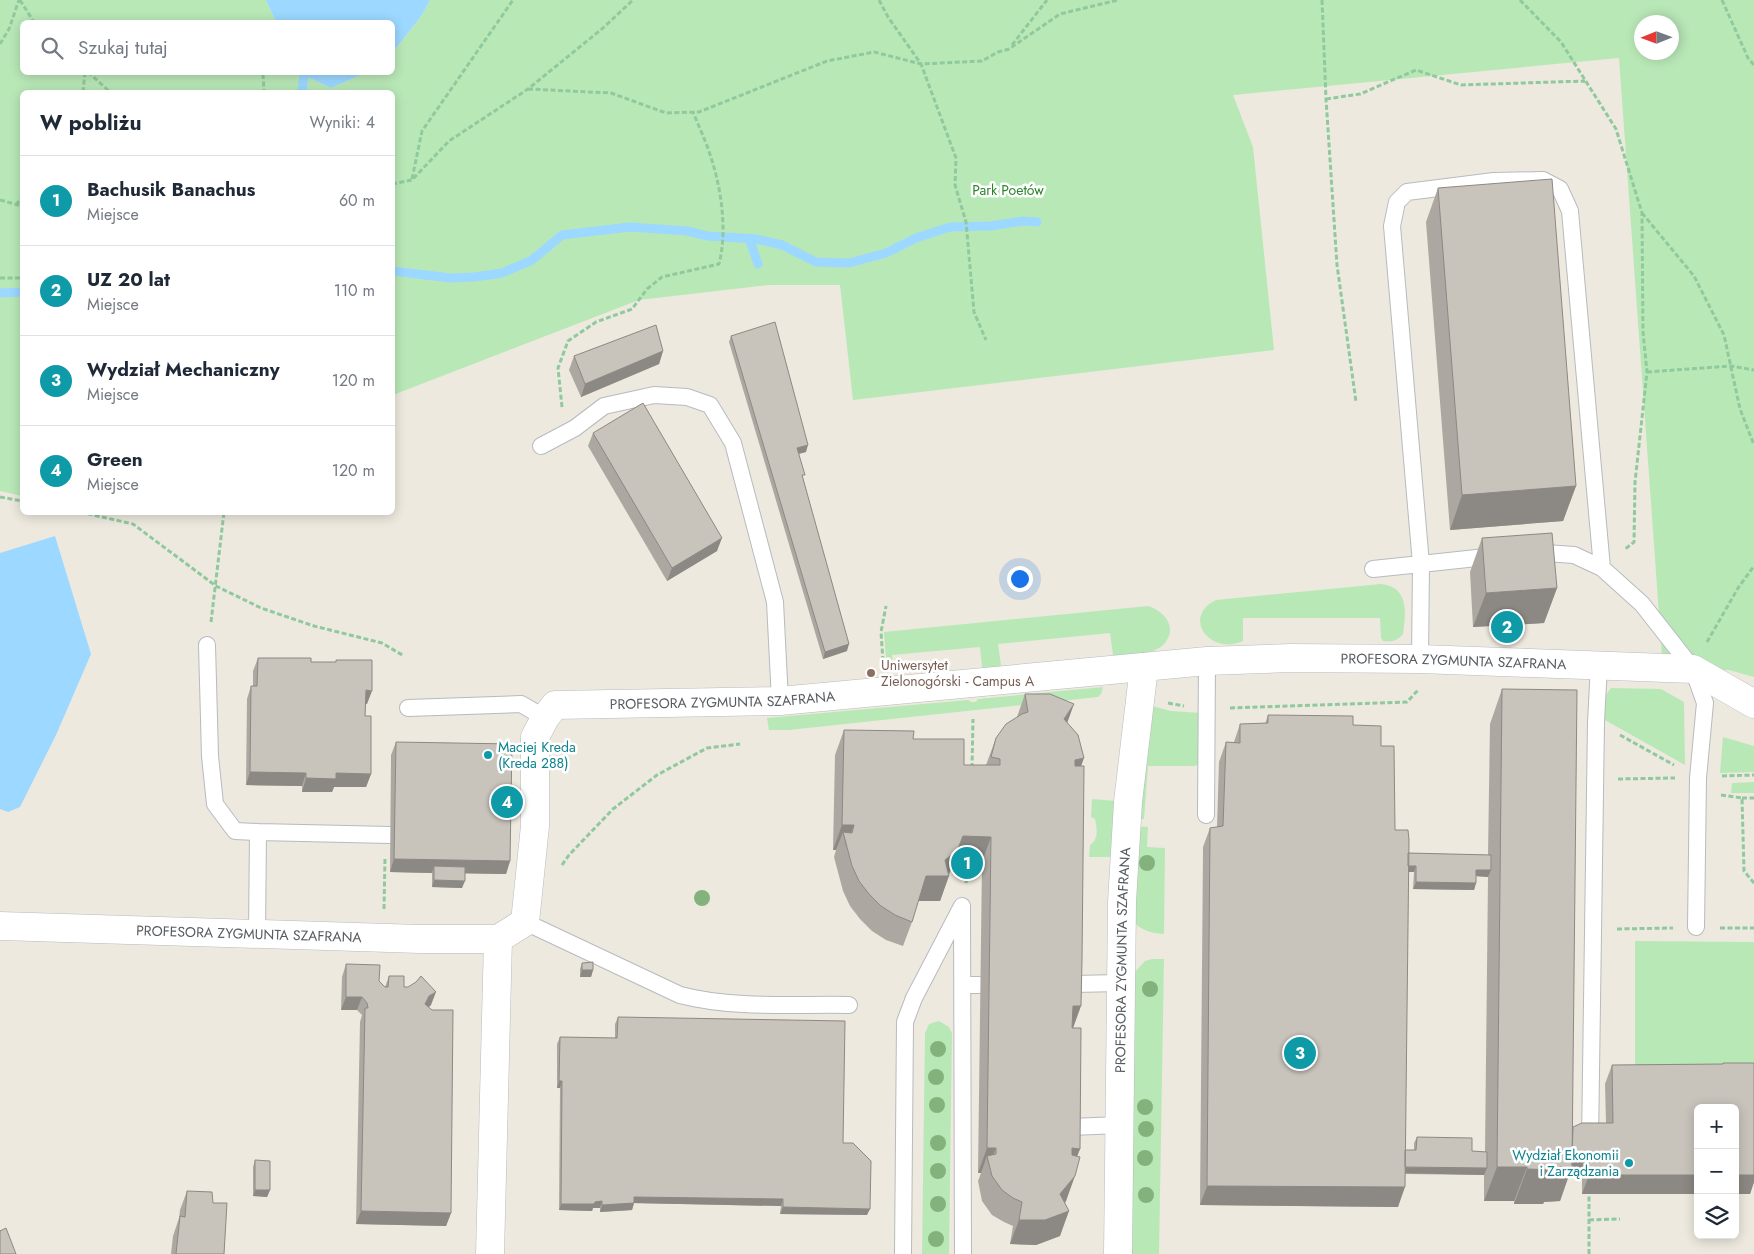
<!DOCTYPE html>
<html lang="pl">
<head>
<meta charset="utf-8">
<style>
  :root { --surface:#fff; --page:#f2f2f3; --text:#1f2937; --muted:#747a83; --line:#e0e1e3; --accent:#0b8043 }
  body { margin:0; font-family:Jost,sans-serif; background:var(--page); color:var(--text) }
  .controls { position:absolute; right:15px; bottom:15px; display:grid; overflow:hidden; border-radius:8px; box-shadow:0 2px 12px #0003 }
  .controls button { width:45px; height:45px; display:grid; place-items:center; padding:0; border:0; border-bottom:1px solid var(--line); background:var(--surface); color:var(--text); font:25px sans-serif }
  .compass { position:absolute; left:1634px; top:15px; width:45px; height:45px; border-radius:50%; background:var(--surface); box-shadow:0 2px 12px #0003; rotate:269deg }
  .you { position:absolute; left:1019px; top:578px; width:18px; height:18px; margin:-12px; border:4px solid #fff; border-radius:50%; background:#1a73e8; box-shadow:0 0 0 8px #1a73e833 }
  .badge { display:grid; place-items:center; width:32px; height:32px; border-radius:50%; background:var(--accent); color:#fff; font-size:16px; font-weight:700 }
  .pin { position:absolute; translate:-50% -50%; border:2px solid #fff; box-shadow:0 1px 5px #0006 }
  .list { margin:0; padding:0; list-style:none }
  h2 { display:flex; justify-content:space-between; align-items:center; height:65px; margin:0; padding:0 20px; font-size:21px }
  h2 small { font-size:16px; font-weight:400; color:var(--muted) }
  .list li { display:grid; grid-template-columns:32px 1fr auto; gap:15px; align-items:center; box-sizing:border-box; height:90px; padding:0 20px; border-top:1px solid var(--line) }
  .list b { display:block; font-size:19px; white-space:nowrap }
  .list p { margin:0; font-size:16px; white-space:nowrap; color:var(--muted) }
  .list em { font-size:16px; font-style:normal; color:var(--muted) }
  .icon { flex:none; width:28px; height:28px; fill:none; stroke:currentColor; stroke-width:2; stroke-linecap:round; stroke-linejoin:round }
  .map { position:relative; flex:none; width:1754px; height:1254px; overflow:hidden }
  .search { position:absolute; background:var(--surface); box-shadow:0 2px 12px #0003; left:20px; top:20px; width:375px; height:55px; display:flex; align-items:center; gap:12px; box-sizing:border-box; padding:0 18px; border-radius:8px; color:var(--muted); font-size:19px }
  .panel { position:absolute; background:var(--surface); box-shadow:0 2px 12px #0003; left:20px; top:90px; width:375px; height:425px; border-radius:8px }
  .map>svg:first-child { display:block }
  .green { fill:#b9e8b7; fill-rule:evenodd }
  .water { fill:#9cd8ff }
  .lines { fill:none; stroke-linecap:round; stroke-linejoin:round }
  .stream { stroke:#9cd8ff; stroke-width:9 }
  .service-casing { stroke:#b7babf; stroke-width:18 }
  .minor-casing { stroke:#b7babf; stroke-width:29 }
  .path { stroke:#90c99d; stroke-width:3; stroke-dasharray:5 2.5; stroke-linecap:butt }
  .service { stroke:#fff; stroke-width:16 }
  .minor { stroke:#fff; stroke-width:28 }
  .tree { fill:#83b27c }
  .wall { fill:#aca8a1; fill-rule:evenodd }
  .shaded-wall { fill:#8c8883 }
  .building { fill:#c8c3bb; stroke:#8c8883 }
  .education-dot { fill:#8d6e63; stroke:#fff; stroke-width:2 }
  .culture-dot { fill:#0f9aa8; stroke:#fff; stroke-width:2 }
  .labels { text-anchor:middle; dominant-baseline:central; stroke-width:5; stroke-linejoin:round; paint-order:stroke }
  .park-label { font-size:14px; fill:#2c852c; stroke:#fff }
  .street-label { font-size:14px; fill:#575c61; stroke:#fff }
  .education-label { font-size:14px; fill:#785e54; stroke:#fff; text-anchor:start }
  .culture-label { font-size:14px; fill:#0d838f; stroke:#fff; text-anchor:start }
</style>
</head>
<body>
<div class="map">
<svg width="1754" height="1254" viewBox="0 0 1754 1254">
  <rect width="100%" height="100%" fill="#ede9de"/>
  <!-- green -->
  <path class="green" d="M0,0H266L276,22H22V72L299,73L331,88L365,73L392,72L393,52L422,15L430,0H1754V677L1729,670H1663L1619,58L1233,95L1253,147L1274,350L853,400L840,285H769L639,300L393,395L392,92H22V496L0,491ZM1642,22H1672V52H1642Z
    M1381,584C1409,587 1406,612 1403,634C1397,641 1392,642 1383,641L1381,638L1380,618H1243V641C1212,656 1180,618 1216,600Z
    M1148,606C1165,611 1179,629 1163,645C1154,654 1125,658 1113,655L1110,633L998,644L1001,665L998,669L985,670L982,667L980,647L892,655L894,671H887L884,632Z
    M1103,687L1101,694L1098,697L789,730H769L767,718L968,700L971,702H976L978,699Z
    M1611,688L1661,689L1684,702L1685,765L1603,719L1602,700Z
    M1152,706L1171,711L1201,713V762L1195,766H1148L1144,819H1138Z
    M1723,737L1754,746V772L1720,773Z
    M1754,782V793H1731L1732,783Z
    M1092,799L1116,801L1113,857H1089L1090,845C1099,839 1097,829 1095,819L1091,817Z
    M1137,826L1148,827L1147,847L1165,848L1164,934C1151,933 1144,931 1134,923Z
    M1635,941L1754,942V1077H1635Z
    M1152,959H1164L1159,1254H1130L1133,974L1145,961Z
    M939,1021L949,1027L952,1033L949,1254H922L925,1033L929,1024Z"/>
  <!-- water -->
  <path class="water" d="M266,0H430L422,15L393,52L392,22H276Z
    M299,73H365L331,88Z
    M55,536L91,654L56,735L20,807L8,812L0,809V553Z"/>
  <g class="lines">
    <!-- stream -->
    <path class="stream" d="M302,92L304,75
      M749,238L758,264
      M392,271L451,278L474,277L502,273L532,260L562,235L630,227L687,231L708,236L756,239L782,245L816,262L849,263L886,253L916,238L950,227L990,226L1023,221L1037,222
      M0,293L22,292"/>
    <!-- service casing -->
    <g class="service-casing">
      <path id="service" d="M541,446L575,428L604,406L654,395L687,397L710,405L733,443L775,602L780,701
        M1532,552L1574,555L1602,568L1642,604L1693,669L1705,703L1698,778L1696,927
        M1373,569L1421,564L1392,226L1397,202L1407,192L1494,181L1543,180L1560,189L1570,211L1602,568
        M207,645L210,756L215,804L235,831L258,832L257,933
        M1420,659L1421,564L1495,556
        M408,708L521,704L545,718
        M1206,815L1207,661
        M258,832L390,835
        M962,908L963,1254
        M525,922L680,995C734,1009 793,1004 849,1005
        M1073,984L1121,983
        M963,985H980
        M1071,1127L1119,1125
        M1590,1142L1596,722L1599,665
        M903,1254L905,1022L914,998L962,906"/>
    </g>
    <!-- minor casing -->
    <g class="minor-casing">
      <g id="minor">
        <path id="s1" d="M0,926L420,939H498L525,922L535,826V737L545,718L555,705L780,701L1207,661L1291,658L1420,659L1693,669L1754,704"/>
        <path d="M490,1254L498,939"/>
        <path id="s2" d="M1118,1254L1122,902L1128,802L1144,667"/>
      </g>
    </g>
    <!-- path -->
    <path class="path" d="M20,0L34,22
      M879,0L888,17L921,64L956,158L955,185L966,222L974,312L986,340
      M1322,0L1326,99L1337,265L1356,402
      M1520,0L1561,42L1616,129L1642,213L1643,332L1647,372L1635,482L1634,542L1624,550
      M1722,0L1748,58L1754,65
      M0,44L9,29L19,0
      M1012,45L1047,0
      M88,72L110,92
      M263,74L264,92
      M528,89L611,93L666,113L699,112L827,61L874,52L921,64L982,61L998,52L1009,49L1060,14L1118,0
      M83,92L85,72
      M1326,99L1360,94L1416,70L1461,85L1585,81
      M412,179L422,131L513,0
      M392,184L412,180L449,141L528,89L603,28L633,0
      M0,200L22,206
      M16,205L22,197
      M1642,213L1694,276L1724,335L1740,409L1754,445
      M0,278H22
      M1647,372L1731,366L1754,370
      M562,407L558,368L568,341L596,322L632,309L647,289L662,277L719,264C727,233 722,194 713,164C708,146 700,129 693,112
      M0,497L22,501
      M80,512L133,524L216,586L261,608L314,626L382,643L404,656
      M211,622L224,512
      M1707,642L1738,588L1754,566
      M883,661L881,632L886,606
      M1168,703L1184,706
      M1230,708L1407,702L1418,690
      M1620,735L1674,765
      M972,768L973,719
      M1722,776L1754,775
      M1618,779L1675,778
      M1721,795L1742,798L1744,871L1754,883
      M1742,798H1754
      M562,865L569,855L613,809L657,775L707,748L740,744
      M966,883L969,862
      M384,909L385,858
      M1720,928H1754
      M1617,929L1673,928
      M1589,1220L1620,1219
      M1589,1254V1194"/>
    <!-- service -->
    <use href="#service" class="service"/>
    <!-- minor -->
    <use href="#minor" class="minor"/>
  </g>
  <!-- trees -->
  <g class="tree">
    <circle cx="1147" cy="863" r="8"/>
    <circle cx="702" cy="898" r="8"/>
    <circle cx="1150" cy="989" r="8"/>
    <circle cx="938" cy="1049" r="8"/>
    <circle cx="936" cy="1077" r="8"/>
    <circle cx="937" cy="1105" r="8"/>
    <circle cx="1145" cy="1107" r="8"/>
    <circle cx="1146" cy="1129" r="8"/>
    <circle cx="938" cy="1143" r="8"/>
    <circle cx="1145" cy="1158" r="8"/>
    <circle cx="938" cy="1171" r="8"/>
    <circle cx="1146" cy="1195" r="8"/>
    <circle cx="938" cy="1204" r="8"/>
    <circle cx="936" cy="1239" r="8"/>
  </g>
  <!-- wall -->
  <path class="wall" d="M1438,188L1576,486L1563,521L1450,530L1426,222Z
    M731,336L806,452L798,454L803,479L847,651L823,659L729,342Z
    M663,351L659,364L581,397L569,370L574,356Z
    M593,433L717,551L667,581L588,446Z
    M1482,538L1557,588L1544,623L1473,627L1470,572Z
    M258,658L311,662H336V660L367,704H366L365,716L371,774L366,787H334L332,792H302V786L246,785L247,699L251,686H253V671Z
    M1502,689L1573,1127L1606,1123L1605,1084L1612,1065L1722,1064L1754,1063V1182L1750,1194H1582V1178H1568L1560,1201L1544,1202L1543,1204H1514V1201H1484V1174V1175L1405,1174L1398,1207L1200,1205L1203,847L1210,828L1217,827L1219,762L1226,742H1234L1240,724H1265L1268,715L1353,725L1381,746L1395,830L1408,853L1488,855L1490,724ZM1408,872H1414L1413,889L1474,890L1476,883V876L1488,877L1485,1152L1472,1151L1417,1137L1414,1143V1150H1405Z
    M1025,694L1067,723L1081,766L1073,1028L1080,1149L1077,1156L1066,1201L1065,1203L1060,1236L1036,1245L1010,1244L1013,1226L1004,1222L992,1215L982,1201L978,1181L981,1173H978L982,862L954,861L949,875L940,901H918L912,922L903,946L886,940L872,931L860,919L850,906L843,891L834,857L836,850H833L835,755L844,730L913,739L964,765H986L996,738L1017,717Z
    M396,742L510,861L506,874L465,873L462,888L432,887V873L390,872L391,755Z
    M582,963L593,970L591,977H580V969Z
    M346,964L379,981L385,987L389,976L431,1005L429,1007L451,1213L446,1226L356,1224L360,1022L362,1015L357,1010H341L342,977Z
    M618,1017L843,1143L867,1215L780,1214L781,1206L634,1203L632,1210L600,1212V1208H593L592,1211L559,1210L560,1088H557V1044L560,1037L615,1038V1024Z
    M255,1160L270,1190L267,1197L253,1196V1167Z
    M187,1191L213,1203L224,1254H171L173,1236L179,1218L180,1210Z"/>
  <!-- shaded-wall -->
  <path class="shaded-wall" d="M663,351L659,364L581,397L585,384Z
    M808,445L806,452L794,455L797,448Z
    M1576,486L1563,521L1450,530L1462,495Z
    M722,538L717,551L667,581L672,568Z
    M1557,588L1544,623L1473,627L1486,593Z
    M849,644L847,651L823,659L825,652Z
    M366,690L372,691L367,704L361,703Z
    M1074,704L1065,729L1064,719Z
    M1084,758L1075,783V760Z
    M250,772L306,773L302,786L246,785Z
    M336,773L371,774L366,787H334L332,792H302L306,778Z
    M842,825H854L846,846L843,832L836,850H833Z
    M963,836L991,837L982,862L954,861L948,876H949L940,901H917L926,876L945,860Z
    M394,859L510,861L506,874L434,873V866L432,873L390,872Z
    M1404,866H1416L1414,872H1401Z
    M1476,870H1491L1488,877L1474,876Z
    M434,880L465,881L462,888L432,887Z
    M1416,882L1476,883L1474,890L1413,889Z
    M582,970H593L591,977H580Z
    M436,992L431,1005L425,1010V1004L429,996Z
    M346,997H362L357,1010H341Z
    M1073,1006H1081L1072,1031Z
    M559,1081H562L560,1088H557Z
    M987,1148H996L989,1166L987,1156L981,1173H978Z
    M1072,1148L1080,1149L1070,1174Z
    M1566,1158H1589L1582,1178H1568L1560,1201L1544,1202L1543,1204H1514L1527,1169Z
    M1754,1164V1182L1750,1194H1735V1175Z
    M1401,1167L1487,1168L1484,1175L1398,1173Z
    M1497,1167H1527L1514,1201H1484Z
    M1589,1175H1698V1194H1582Z
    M1075,1176L1066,1201L1053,1217L1069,1211L1060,1236L1036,1245L1010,1244L1019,1220L1060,1194Z
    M1207,1186L1405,1187L1398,1207L1200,1205Z
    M255,1190H270L267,1197L253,1196Z
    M634,1197L783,1199L781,1206L631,1203Z
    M602,1201L600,1208H593L592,1211L559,1210L561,1204Z
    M634,1203L632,1210L600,1212L602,1205Z
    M783,1207L870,1209L867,1215L780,1214Z
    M361,1211L451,1213L446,1226L356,1224Z"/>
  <!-- building -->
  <path class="building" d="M1552,179L1576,486L1462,495L1438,188Z
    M775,322L808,445L797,448L805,475H802L849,644L825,652L731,336Z
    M656,325L663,351L585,384L574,356Z
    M643,403L722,538L672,568L593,433Z
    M1552,533L1557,588L1486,593L1482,538Z
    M258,658H311V662H336V660H372V691L366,690L365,716H371V774L336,773V779L306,778V773L250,772L251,686H257Z
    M1502,689L1577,690L1572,1167H1555V1170L1527,1169V1167H1497Z
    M1025,694H1050L1074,704L1064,719L1078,735L1084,758L1075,760V766H1084L1082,959L1081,1006H1073L1072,1028H1081L1080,1149L1072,1148V1155L1080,1157L1075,1176L1060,1194L1069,1211L1045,1220H1019L1022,1202L1013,1198L1002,1190L992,1176L987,1156L996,1154V1148H987L991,837L963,836L957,851L945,860L949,876H926L912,922L895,915L881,906L869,894L859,881L852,866L843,832L852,833L854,825H842L844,730L914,731L913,739H964V765H1000V759L991,757L996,738L1006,724L1022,714L1028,712Z
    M1268,715L1353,716V725L1381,726V746H1394L1395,830H1408L1409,840L1405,1187L1207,1186L1210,828L1223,826L1226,742L1240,743V724L1268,723Z
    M396,742L512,744L510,861L394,859Z
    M1408,853L1491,855V870H1476V883L1416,882V866H1408Z
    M434,866L465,867V881L434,880Z
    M593,962V970H582V963Z
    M346,964L380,965L379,981L385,987H388L389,976H404V987H408L416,982L421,976L436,992L429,996L425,1004L432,1010H453L451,1213L361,1211L365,1008H368L367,1003L362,997H346Z
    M618,1017L845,1021L843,1143H853L871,1161L870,1209L783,1207V1199L634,1197V1203L602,1205V1201L595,1202L594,1204H561L562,1081H559L560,1037L617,1038Z
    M1723,1063H1754V1175H1735V1108H1698V1175H1589V1158H1572L1573,1127L1582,1123H1613L1612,1065L1723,1064Z
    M1417,1137L1472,1138V1151L1487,1152V1168L1405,1167V1150H1416Z
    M255,1160L270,1161V1190H255Z
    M187,1191L212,1192L213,1203H227L224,1254H176L180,1216L185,1217Z
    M6,1228L16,1254H0V1230V1231Z"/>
  <!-- markers -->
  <circle class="education-dot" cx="871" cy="673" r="5"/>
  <g class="culture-dot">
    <circle cx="488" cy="755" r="5"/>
    <circle cx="1629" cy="1163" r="5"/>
  </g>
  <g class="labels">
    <!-- park labels -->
    <g class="park-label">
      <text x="1008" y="190">Park Poetów</text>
    </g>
    <!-- street labels -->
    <g class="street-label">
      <text stroke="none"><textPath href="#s1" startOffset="1654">PROFESORA ZYGMUNTA SZAFRANA</textPath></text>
      <text stroke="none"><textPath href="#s1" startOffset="921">PROFESORA ZYGMUNTA SZAFRANA</textPath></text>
      <text stroke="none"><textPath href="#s1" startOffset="249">PROFESORA ZYGMUNTA SZAFRANA</textPath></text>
      <text stroke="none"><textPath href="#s2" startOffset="294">PROFESORA ZYGMUNTA SZAFRANA</textPath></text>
    </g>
    <!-- education labels -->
    <g class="education-label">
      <text x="881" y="665">Uniwersytet<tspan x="881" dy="16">Zielonogórski - Campus A</tspan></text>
    </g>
    <!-- culture labels -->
    <g class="culture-label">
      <text x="498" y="747">Maciej Kreda<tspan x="498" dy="16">(Kreda 288)</tspan></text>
      <text x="1619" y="1155" text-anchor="end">Wydział Ekonomii<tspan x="1619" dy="16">i Zarządzania</tspan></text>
    </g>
  </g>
</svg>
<div class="controls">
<button>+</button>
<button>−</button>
<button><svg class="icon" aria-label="layers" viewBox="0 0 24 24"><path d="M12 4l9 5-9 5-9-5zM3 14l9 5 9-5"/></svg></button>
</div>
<svg class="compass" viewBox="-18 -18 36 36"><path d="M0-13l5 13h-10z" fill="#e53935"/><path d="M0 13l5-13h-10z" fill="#747a83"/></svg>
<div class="you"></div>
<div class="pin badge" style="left:967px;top:863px;background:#0f9aa8">1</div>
<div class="pin badge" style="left:1507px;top:627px;background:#0f9aa8">2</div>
<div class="pin badge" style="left:1300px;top:1053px;background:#0f9aa8">3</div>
<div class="pin badge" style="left:507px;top:802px;background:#0f9aa8">4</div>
<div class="search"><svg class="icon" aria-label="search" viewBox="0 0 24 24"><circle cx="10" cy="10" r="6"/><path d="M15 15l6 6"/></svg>Szukaj tutaj</div>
<section class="panel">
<h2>W pobliżu<small>Wyniki: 4</small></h2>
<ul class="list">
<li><span class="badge" style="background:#0f9aa8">1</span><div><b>Bachusik Banachus</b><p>Miejsce</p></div><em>60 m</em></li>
<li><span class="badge" style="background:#0f9aa8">2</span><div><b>UZ 20 lat</b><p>Miejsce</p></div><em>110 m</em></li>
<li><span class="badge" style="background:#0f9aa8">3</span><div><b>Wydział Mechaniczny</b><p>Miejsce</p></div><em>120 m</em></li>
<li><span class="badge" style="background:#0f9aa8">4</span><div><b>Green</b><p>Miejsce</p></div><em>120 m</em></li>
</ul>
</section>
</div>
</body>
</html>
